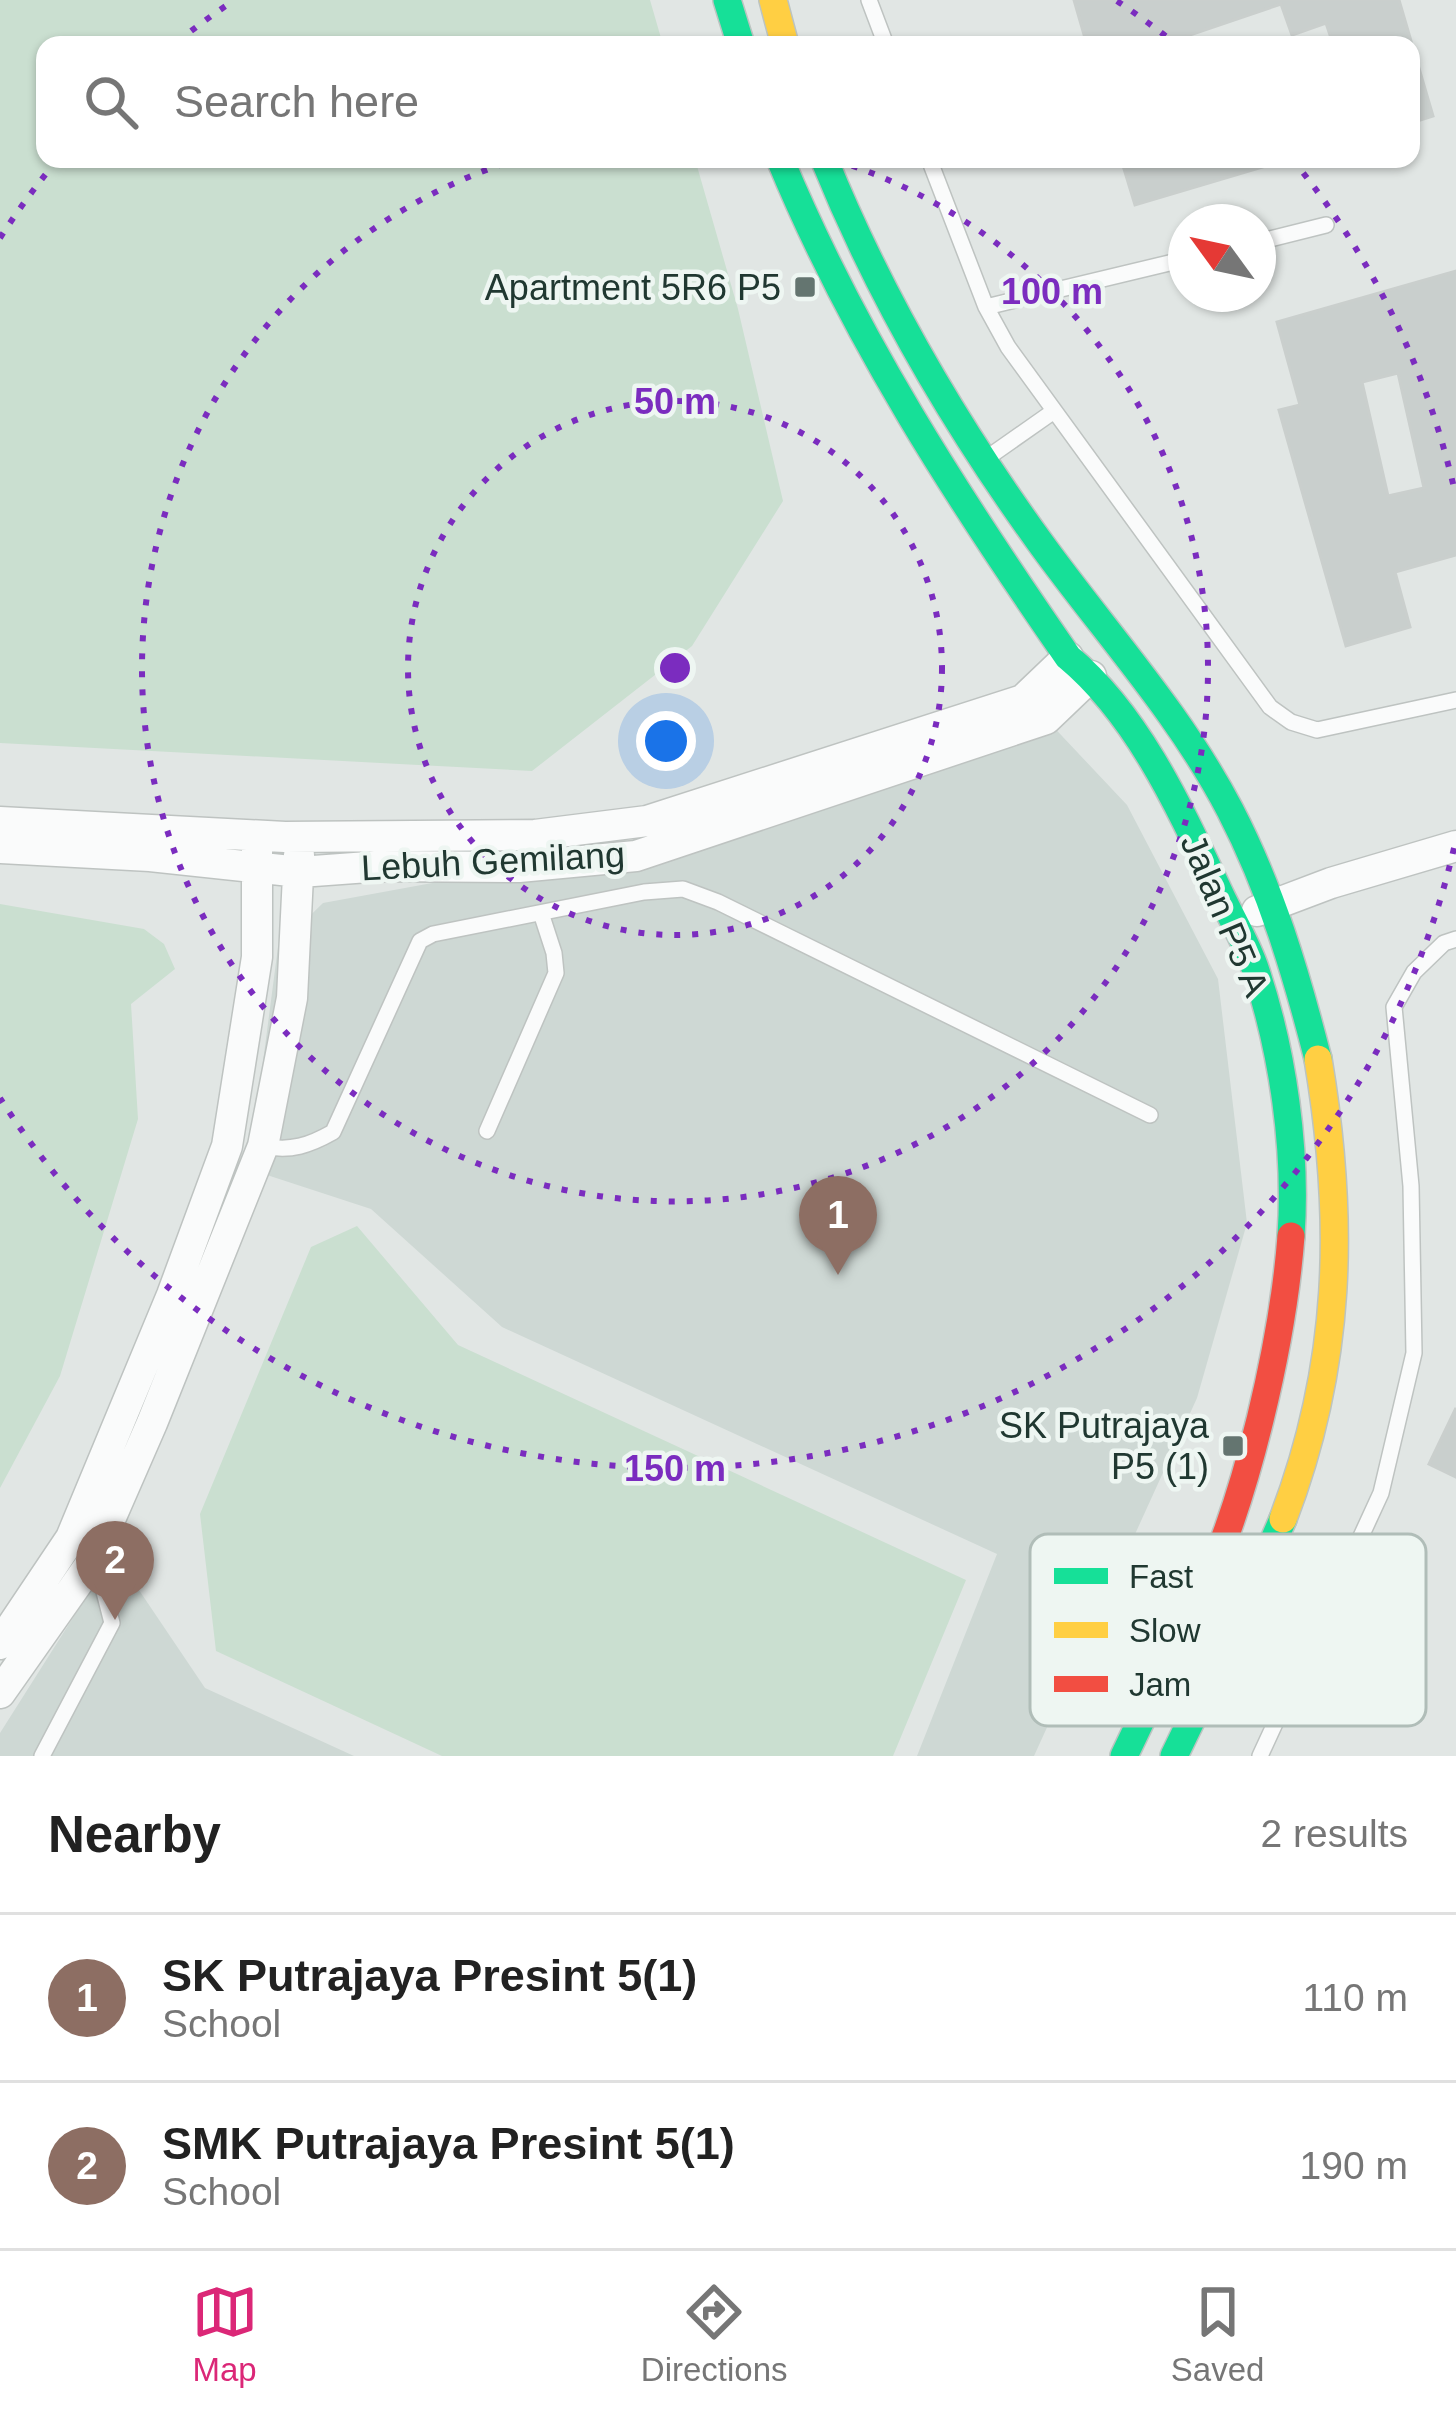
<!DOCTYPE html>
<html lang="en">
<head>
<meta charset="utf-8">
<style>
  :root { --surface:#fff; --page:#f2f2f2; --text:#222; --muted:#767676; --line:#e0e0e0; --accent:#db2777 }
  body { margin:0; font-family:Arial,sans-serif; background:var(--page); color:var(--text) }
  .compass { position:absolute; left:1168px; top:204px; width:108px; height:108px; border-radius:50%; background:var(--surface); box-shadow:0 3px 9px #0004; rotate:303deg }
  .you { position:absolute; left:666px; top:741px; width:42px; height:42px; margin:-30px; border:9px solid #fff; border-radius:50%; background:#1a73e8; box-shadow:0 0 0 18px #1a73e833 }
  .badge { display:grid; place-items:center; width:78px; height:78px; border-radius:50%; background:var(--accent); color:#fff; font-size:39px; font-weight:700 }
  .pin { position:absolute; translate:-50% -99px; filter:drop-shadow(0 3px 6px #0008) }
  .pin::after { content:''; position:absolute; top:63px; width:42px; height:36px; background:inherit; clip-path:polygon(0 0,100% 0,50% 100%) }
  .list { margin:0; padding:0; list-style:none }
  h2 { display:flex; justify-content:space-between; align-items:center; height:156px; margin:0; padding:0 48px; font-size:51px }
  h2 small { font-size:39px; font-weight:400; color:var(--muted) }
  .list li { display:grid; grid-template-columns:78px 1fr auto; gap:36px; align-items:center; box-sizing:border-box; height:168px; padding:0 48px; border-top:3px solid var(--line) }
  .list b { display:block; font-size:45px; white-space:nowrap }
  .list p { margin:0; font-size:39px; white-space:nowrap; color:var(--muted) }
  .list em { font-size:39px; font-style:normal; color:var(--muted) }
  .icon { flex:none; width:66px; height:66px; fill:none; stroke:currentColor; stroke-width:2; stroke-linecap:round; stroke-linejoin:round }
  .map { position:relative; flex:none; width:1456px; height:1756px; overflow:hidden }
  .search { position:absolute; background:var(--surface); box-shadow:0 3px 9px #0004; left:36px; right:36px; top:36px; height:132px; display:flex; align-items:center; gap:30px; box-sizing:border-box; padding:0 42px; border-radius:24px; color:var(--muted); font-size:45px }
  .sheet { height:492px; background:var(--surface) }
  nav { display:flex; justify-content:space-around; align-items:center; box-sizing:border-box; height:168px; border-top:3px solid var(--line); background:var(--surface); font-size:33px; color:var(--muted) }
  nav a { display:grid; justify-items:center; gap:6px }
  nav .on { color:var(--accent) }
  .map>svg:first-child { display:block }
  .built { fill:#ced8d4 }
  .green { fill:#cadfd0 }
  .building { fill:#c9cfcd; stroke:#cacfcd; stroke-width:3; fill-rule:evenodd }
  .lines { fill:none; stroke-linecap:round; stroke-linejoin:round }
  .lane-casing { stroke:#bec3c1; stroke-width:18 }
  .street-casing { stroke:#bec3c1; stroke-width:33 }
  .fast-casing { stroke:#bcc4c1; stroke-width:30 }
  .slow-casing { stroke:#bcc4c1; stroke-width:30 }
  .jam-casing { stroke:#bcc4c1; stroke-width:30 }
  .lane { stroke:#fafbfb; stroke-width:15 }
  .street { stroke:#fafbfb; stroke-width:30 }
  .fast { stroke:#16e098; stroke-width:27 }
  .slow { stroke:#ffcf43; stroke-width:27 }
  .jam { stroke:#f24e42; stroke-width:27 }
  .ring { fill:none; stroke:#7b2cbf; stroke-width:6; stroke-dasharray:6 12 }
  .poi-dot { fill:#647570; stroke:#eef6f2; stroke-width:4.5 }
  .labels { text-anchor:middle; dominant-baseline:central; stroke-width:9; stroke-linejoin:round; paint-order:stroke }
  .poi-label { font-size:36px; fill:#203831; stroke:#eef6f2; text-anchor:end }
  .street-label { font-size:36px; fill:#203831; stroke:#eef6f2 }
  .key { fill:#eef6f2; stroke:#b0bdb8; stroke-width:3 }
  .key-label { font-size:33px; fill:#203831 }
  .centre { fill:#7b2cbf; stroke:#eef6f2; stroke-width:6 }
  .ring-label { font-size:36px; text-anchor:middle; font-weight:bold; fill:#7b2cbf; stroke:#eef6f2; stroke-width:9; stroke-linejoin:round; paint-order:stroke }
</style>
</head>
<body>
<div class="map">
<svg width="1456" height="1756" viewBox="0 0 1456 1756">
  <rect width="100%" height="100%" fill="#e1e6e4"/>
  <!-- built -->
  <path class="built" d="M1046,719L1127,805L1218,979L1247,1223L1197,1398L1034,1756H917L997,1554L502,1327L371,1209L249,1169L278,947L323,903L519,867L636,856Z
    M114,1553L205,1688L354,1756H0V1733Z"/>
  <!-- green -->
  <path class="green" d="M0,0H650L663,45H45V159H695L738,309L783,501L692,646L532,771L0,743Z
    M0,904L144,929L164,944L175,969L131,1004L138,1119L60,1376L0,1488Z
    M357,1226L458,1345L966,1580L893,1756H442L216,1651L200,1514L311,1247Z"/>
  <!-- building -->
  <path class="building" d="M1074,0H1399L1433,116L1411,123V45H1310L1331,38L1326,23L1292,35L1281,4L1172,41L1173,45H1087Z
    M1121,159H1289L1135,205Z
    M1456,271V555L1395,572L1410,627L1346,646L1279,410L1300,405L1277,322ZM1398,373L1424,488L1388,496L1362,382Z
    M1456,1408V1477L1429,1464Z"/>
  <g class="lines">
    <!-- lane casing -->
    <g class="lane-casing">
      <path id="lane" d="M869,0L886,45
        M929,159L986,307L1008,347L1270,707L1291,722L1317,730L1456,700
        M1258,242L1326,225
        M986,307L1186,259
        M987,458L1054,411
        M487,1131L556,973L554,953L541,913
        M263,1146C291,1152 310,1145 333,1132L420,941L433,934L644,892L683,889L718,902L1150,1115
        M42,1756L112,1623L101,1580L90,1566
        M1260,1756L1381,1493L1414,1353L1411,1186L1394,1007L1414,972L1444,943L1456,939"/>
    </g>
    <!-- street casing -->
    <g class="street-casing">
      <path id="street" d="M0,822L285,837L535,835L647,821L1023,700L1068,657
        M0,848L150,856L300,872L382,866L519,867L636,856L1046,719L1091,676
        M1257,911L1331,883L1456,846
        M0,1644L71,1538L172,1295L227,1146L257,957V852
        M0,1693L90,1565L152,1423L263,1146L292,998L299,855"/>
    </g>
    <!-- fast casing -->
    <g class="fast-casing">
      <path id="fast" d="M727,0L741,45
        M780,159C854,338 958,498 1068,657C1140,717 1182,813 1221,896C1233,921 1248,946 1256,971C1283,1053 1297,1150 1291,1236
        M824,159C879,295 953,422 1039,541C1103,630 1179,712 1230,810C1271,889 1296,973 1318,1059
        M1124,1756L1201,1595
        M1174,1756L1235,1630L1283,1519"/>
    </g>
    <!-- slow casing -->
    <g class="slow-casing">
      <path id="slow" d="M773,0L785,45
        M1283,1519C1342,1365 1345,1220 1318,1059"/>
    </g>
    <!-- jam casing -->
    <g class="jam-casing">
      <path id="jam" d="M1201,1595C1247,1498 1283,1342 1291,1236"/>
    </g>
    <!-- lane -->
    <use href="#lane" class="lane"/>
    <!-- street -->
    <use href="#street" class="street"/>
    <!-- fast -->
    <use href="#fast" class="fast"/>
    <!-- slow -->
    <use href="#slow" class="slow"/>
    <!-- jam -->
    <use href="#jam" class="jam"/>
  </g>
  <!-- distance rings -->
  <g class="ring">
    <circle cx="675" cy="668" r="267"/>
    <path d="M835 160A533 533 0 1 1 515 160"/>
    <path d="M1454 848A800 800 0 0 1 0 1098M0 238A800 800 0 0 1 58 159M177 42A800 800 0 0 1 233 1M1117 1A800 800 0 0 1 1173 42M1292 159A800 800 0 0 1 1454 488"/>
  </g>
  <!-- markers -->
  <g class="poi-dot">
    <rect x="793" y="275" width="24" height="24" rx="6"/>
    <rect x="1221" y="1434" width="24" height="24" rx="6"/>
  </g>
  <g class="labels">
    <!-- poi labels -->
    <g class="poi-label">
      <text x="781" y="287">Apartment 5R6 P5</text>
      <text x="1209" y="1425">SK Putrajaya<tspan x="1209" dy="41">P5 (1)</tspan></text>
    </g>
    <!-- street labels -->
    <g class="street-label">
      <text transform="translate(493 861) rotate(-3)">Lebuh Gemilang</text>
      <text transform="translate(1225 915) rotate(67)">Jalan P5 A</text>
    </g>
  </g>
  <!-- legend -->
  <rect x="1030" y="1534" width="396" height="192" rx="18" class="key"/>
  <rect x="1054" y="1568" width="54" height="16" fill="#16e098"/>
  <rect x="1054" y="1622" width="54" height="16" fill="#ffcf43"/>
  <rect x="1054" y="1676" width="54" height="16" fill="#f24e42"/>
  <g class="key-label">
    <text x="1129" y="1588">Fast</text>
    <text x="1129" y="1642">Slow</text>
    <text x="1129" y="1696">Jam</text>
  </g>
  <circle cx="675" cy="668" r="18" class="centre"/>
  <g class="ring-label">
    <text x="1052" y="304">100 m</text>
    <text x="675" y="414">50 m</text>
    <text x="675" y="1481">150 m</text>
  </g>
</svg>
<svg class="compass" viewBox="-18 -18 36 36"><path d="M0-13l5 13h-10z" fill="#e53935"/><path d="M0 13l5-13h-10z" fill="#767676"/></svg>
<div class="you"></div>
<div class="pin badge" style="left:838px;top:1275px;background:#8d6e63">1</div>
<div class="pin badge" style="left:115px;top:1620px;background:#8d6e63">2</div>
<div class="search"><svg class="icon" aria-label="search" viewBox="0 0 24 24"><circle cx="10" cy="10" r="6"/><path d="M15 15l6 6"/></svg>Search here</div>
</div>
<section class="sheet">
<h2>Nearby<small>2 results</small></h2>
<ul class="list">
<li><span class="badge" style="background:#8d6e63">1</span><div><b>SK Putrajaya Presint 5(1)</b><p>School</p></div><em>110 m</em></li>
<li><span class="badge" style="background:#8d6e63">2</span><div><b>SMK Putrajaya Presint 5(1)</b><p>School</p></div><em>190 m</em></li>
</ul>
</section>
<nav>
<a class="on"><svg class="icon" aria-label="map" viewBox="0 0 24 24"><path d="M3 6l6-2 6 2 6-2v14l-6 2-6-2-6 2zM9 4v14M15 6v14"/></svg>Map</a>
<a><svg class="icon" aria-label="directions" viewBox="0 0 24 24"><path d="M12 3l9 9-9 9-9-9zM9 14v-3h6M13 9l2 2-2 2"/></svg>Directions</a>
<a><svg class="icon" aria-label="saved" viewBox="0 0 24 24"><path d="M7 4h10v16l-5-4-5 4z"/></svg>Saved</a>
</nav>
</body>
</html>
